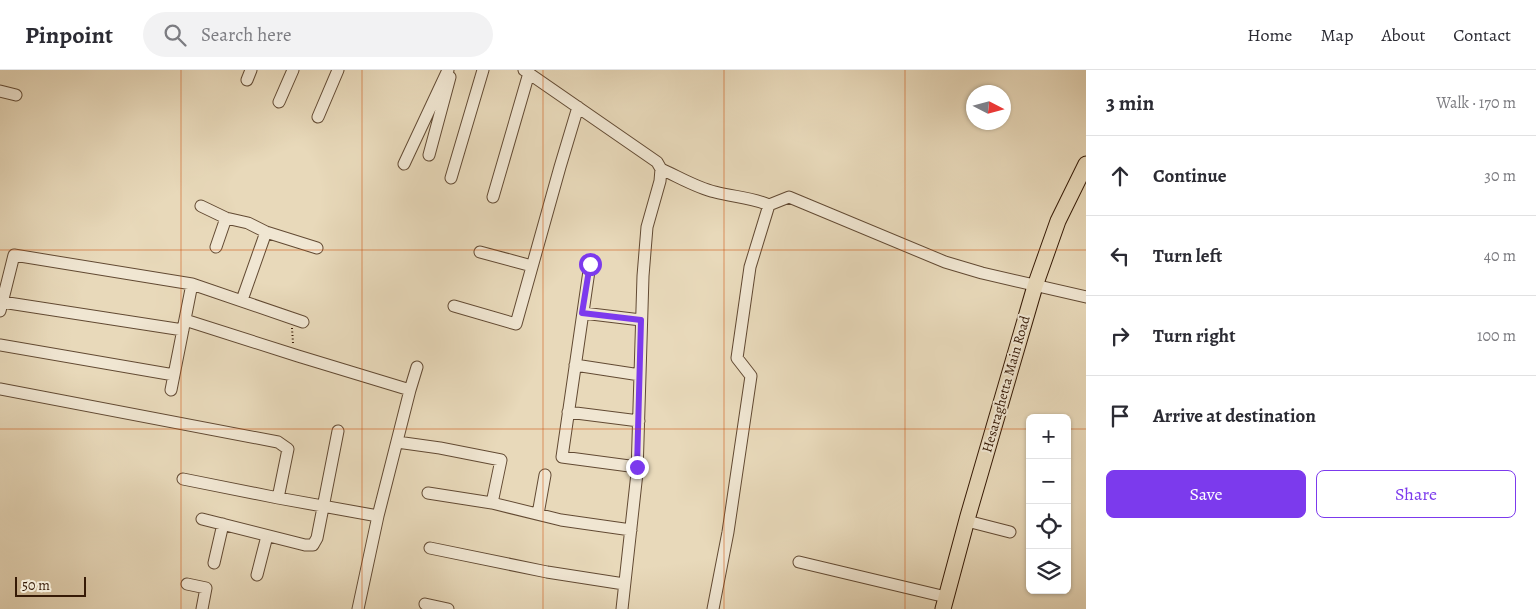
<!DOCTYPE html>
<html lang="en">
<head>
<meta charset="utf-8">
<style>
  :root { --surface:#fff; --page:#f2f2f3; --text:#2b2b33; --muted:#7c7c81; --line:#e1e1e2; --accent:#7c3aed }
  body { margin:0; font-family:Alegreya,serif; background:var(--page); color:var(--text) }
  .controls { position:absolute; right:15px; bottom:15px; display:grid; overflow:hidden; border-radius:8px; box-shadow:0 1px 4px #0004 }
  .controls button { width:45px; height:45px; display:grid; place-items:center; padding:0; border:0; border-bottom:1px solid var(--line); background:var(--surface); color:var(--text); font:25px sans-serif }
  .compass { position:absolute; left:966px; top:15px; width:45px; height:45px; border-radius:50%; background:var(--surface); box-shadow:0 1px 4px #0004; rotate:96deg }
  .scale { position:absolute; left:15px; bottom:12px; width:71px; box-sizing:border-box; padding-left:5px; border:2px solid #361a06; border-top:0; font-size:14px; line-height:18px; white-space:nowrap; color:#361a06; -webkit-text-stroke:4px #f0e6d2; paint-order:stroke }
  .stop { position:absolute; width:15px; height:15px; margin:-11px; border:4px solid #7c3aed; border-radius:50%; background:#fff }
  .stop.end { background:#7c3aed; border-color:#fff; box-shadow:0 1px 5px #0008 }
  .list { margin:0; padding:0; list-style:none }
  h2 { display:flex; justify-content:space-between; align-items:center; height:65px; margin:0; padding:0 20px; font-size:21px }
  h2 small { font-size:16px; font-weight:400; color:var(--muted) }
  .list li { display:grid; grid-template-columns:32px 1fr auto; gap:15px; align-items:center; box-sizing:border-box; height:80px; padding:0 20px; border-top:1px solid var(--line) }
  .list b { display:block; font-size:19px; white-space:nowrap }
  .list em { font-size:16px; font-style:normal; color:var(--muted) }
  .actions { display:flex; gap:10px; padding:15px 20px }
  .actions a { flex:1; padding:11px 0; border:1px solid var(--accent); border-radius:8px; text-align:center; font-size:18px; color:var(--accent) }
  .actions .main { background:var(--accent); color:#fff }
  .icon { flex:none; width:28px; height:28px; fill:none; stroke:currentColor; stroke-width:2; stroke-linecap:round; stroke-linejoin:round }
  .map { position:relative; flex:none; width:1086px; height:539px; overflow:hidden }
  header { display:flex; align-items:center; gap:30px; box-sizing:border-box; height:70px; padding:0 25px; background:var(--surface); border-bottom:1px solid var(--line) }
  header strong { font-size:24px }
  nav { display:flex; gap:28px; margin-inline-start:auto; font-size:18px }
  .search { width:350px; height:45px; background:var(--page); display:flex; align-items:center; gap:12px; box-sizing:border-box; padding:0 18px; border-radius:28px; color:var(--muted); font-size:19px }
  main { display:flex }
  aside { flex:1; background:var(--surface) }
  .map>svg:first-child { display:block }
  .lines { fill:none; stroke-linecap:round; stroke-linejoin:round }
  .minor-casing { stroke:#624a33; stroke-width:13 }
  .major-casing { stroke:#361a06; stroke-width:17 }
  .path { stroke:#361a06; stroke-width:2; stroke-dasharray:1 2.5; stroke-linecap:butt }
  .minor { stroke:#f0e6d2; stroke-width:11 }
  .major { stroke:#e8d9ba; stroke-width:15 }
  .route { stroke:#7c3aed; stroke-width:6 }
  .grid { fill:none; stroke:#cd500b; stroke-width:1; stroke-opacity:0.55 }
  .labels { text-anchor:middle; dominant-baseline:central; stroke-width:4; stroke-linejoin:round; paint-order:stroke }
  .street-label { font-size:14px; fill:#361a06; stroke:#f0e6d2 }
</style>
</head>
<body>
<header>
<strong>Pinpoint</strong>
<div class="search"><svg class="icon" aria-label="search" viewBox="0 0 24 24"><circle cx="10" cy="10" r="6"/><path d="M15 15l6 6"/></svg>Search here</div>
<nav><a>Home</a><a>Map</a><a>About</a><a>Contact</a></nav>
</header>
<main>
<div class="map">
<svg width="1086" height="539" viewBox="0 0 1086 539">
  <rect width="100%" height="100%" fill="#e8d9ba"/>
  <filter id="stains"><feTurbulence type="fractalNoise" baseFrequency=".004" numOctaves="4"/><feColorMatrix values="0 0 0 0 .2 0 0 0 0 .09 0 0 0 0 .02 0 0 0 .5 -.17"/></filter>
  <radialGradient id="worn" r=".72"><stop offset=".6" stop-color="#630" stop-opacity="0"/><stop offset="1" stop-color="#630" stop-opacity=".3"/></radialGradient>
  <g class="lines">
    <!-- minor casing -->
    <g class="minor-casing">
      <path id="minor" d="M524,0L657,92L661,99L660,111L647,157L643,206L637,403L622,539
        M247,10L251,0
        M0,21L16,25
        M279,32L293,0
        M318,47L338,0
        M429,85L450,7
        M404,94L448,0
        M661,99C679,107 697,118 715,122C733,127 751,127 769,135L789,127L945,192L982,203L1086,227
        M451,108L483,0
        M493,127L529,3
        M201,136L226,148L248,153L266,162L317,178
        M216,177L226,148
        M480,182L532,196
        M590,194L562,387L637,397
        M242,230L266,162
        M2,232L183,260
        M454,236L516,254L560,97L578,37
        M0,241L14,185L192,214L303,252
        M583,243L641,250
        M185,250L298,286L410,320
        M0,275L174,305
        M575,295L640,305
        M0,319L278,372L288,379L278,428
        M171,320L192,214
        M568,342L639,351
        M397,372L440,378L501,390L492,433
        M183,409L278,428L378,446
        M428,423L492,433L561,450L631,460
        M538,444L545,405
        M202,449L305,475H313L317,468L338,361
        M967,451L1010,462
        M430,478L547,502L624,514
        M799,492L946,527
        M214,493L223,454
        M257,505L267,466
        M187,514L206,518L202,539
        M425,534L448,539
        M358,539L378,446L410,320L417,297
        M713,539L728,462L751,306L737,288L750,197L769,135"/>
    </g>
    <!-- major casing -->
    <g class="major-casing">
      <path id="major" d="M943,539L968,446L1035,216L1058,151L1086,94"/>
    </g>
    <!-- path -->
    <path class="path" d="M292,258L293,273"/>
    <!-- minor -->
    <use href="#minor" class="minor"/>
    <!-- major -->
    <use href="#major" class="major"/>
  </g>
  <g class="lines">
    <!-- route -->
    <path class="route" d="M590,194L582,243L641,250L637,397"/>
  </g>
  <!-- grid -->
  <path class="grid" d="M181,0V539M362,0V539M543,0V539M724,0V539M905,0V539M0,180H1086M0,359H1030M1067,359H1086"/>
  <g class="labels">
    <!-- street labels -->
    <g class="street-label">
      <text transform="translate(1006 314) rotate(-74)">Hesaraghetta Main Road</text>
    </g>
  </g>
  <rect width="100%" height="100%" filter="url(#stains)"/>
  <rect width="100%" height="100%" fill="url(#worn)"/>
</svg>
<div class="controls">
<button>+</button>
<button>−</button>
<button><svg class="icon" aria-label="locate" viewBox="0 0 24 24"><circle cx="12" cy="12" r="6"/><path d="M12 2v4M12 18v4M2 12h4M18 12h4"/></svg></button>
<button><svg class="icon" aria-label="layers" viewBox="0 0 24 24"><path d="M12 4l9 5-9 5-9-5zM3 14l9 5 9-5"/></svg></button>
</div>
<svg class="compass" viewBox="-18 -18 36 36"><path d="M0-13l5 13h-10z" fill="#e53935"/><path d="M0 13l5-13h-10z" fill="#7c7c81"/></svg>
<div class="scale">50 m</div>
<div class="stop" style="left:590px;top:194px"></div>
<div class="stop end" style="left:637px;top:397px"></div>
</div>
<aside>
<h2>3 min<small>Walk · 170 m</small></h2>
<ul class="list">
<li><svg class="icon" aria-label="ahead" viewBox="0 0 24 24"><path d="M12 20V5M6 11l6-6 6 6"/></svg><div><b>Continue</b></div><em>30 m</em></li>
<li><svg class="icon" aria-label="left" viewBox="0 0 24 24"><path d="M17 20v-9H6M10 6l-5 5 5 5"/></svg><div><b>Turn left</b></div><em>40 m</em></li>
<li><svg class="icon" aria-label="right" viewBox="0 0 24 24"><path d="M7 20v-9h11M14 6l5 5-5 5"/></svg><div><b>Turn right</b></div><em>100 m</em></li>
<li><svg class="icon" aria-label="arrive" viewBox="0 0 24 24"><path d="M6 21V4h12l-3 4 3 4H6"/></svg><div><b>Arrive at destination</b></div></li>
</ul>
<div class="actions"><a class="main">Save</a><a>Share</a></div>
</aside>
</main>
</body>
</html>
